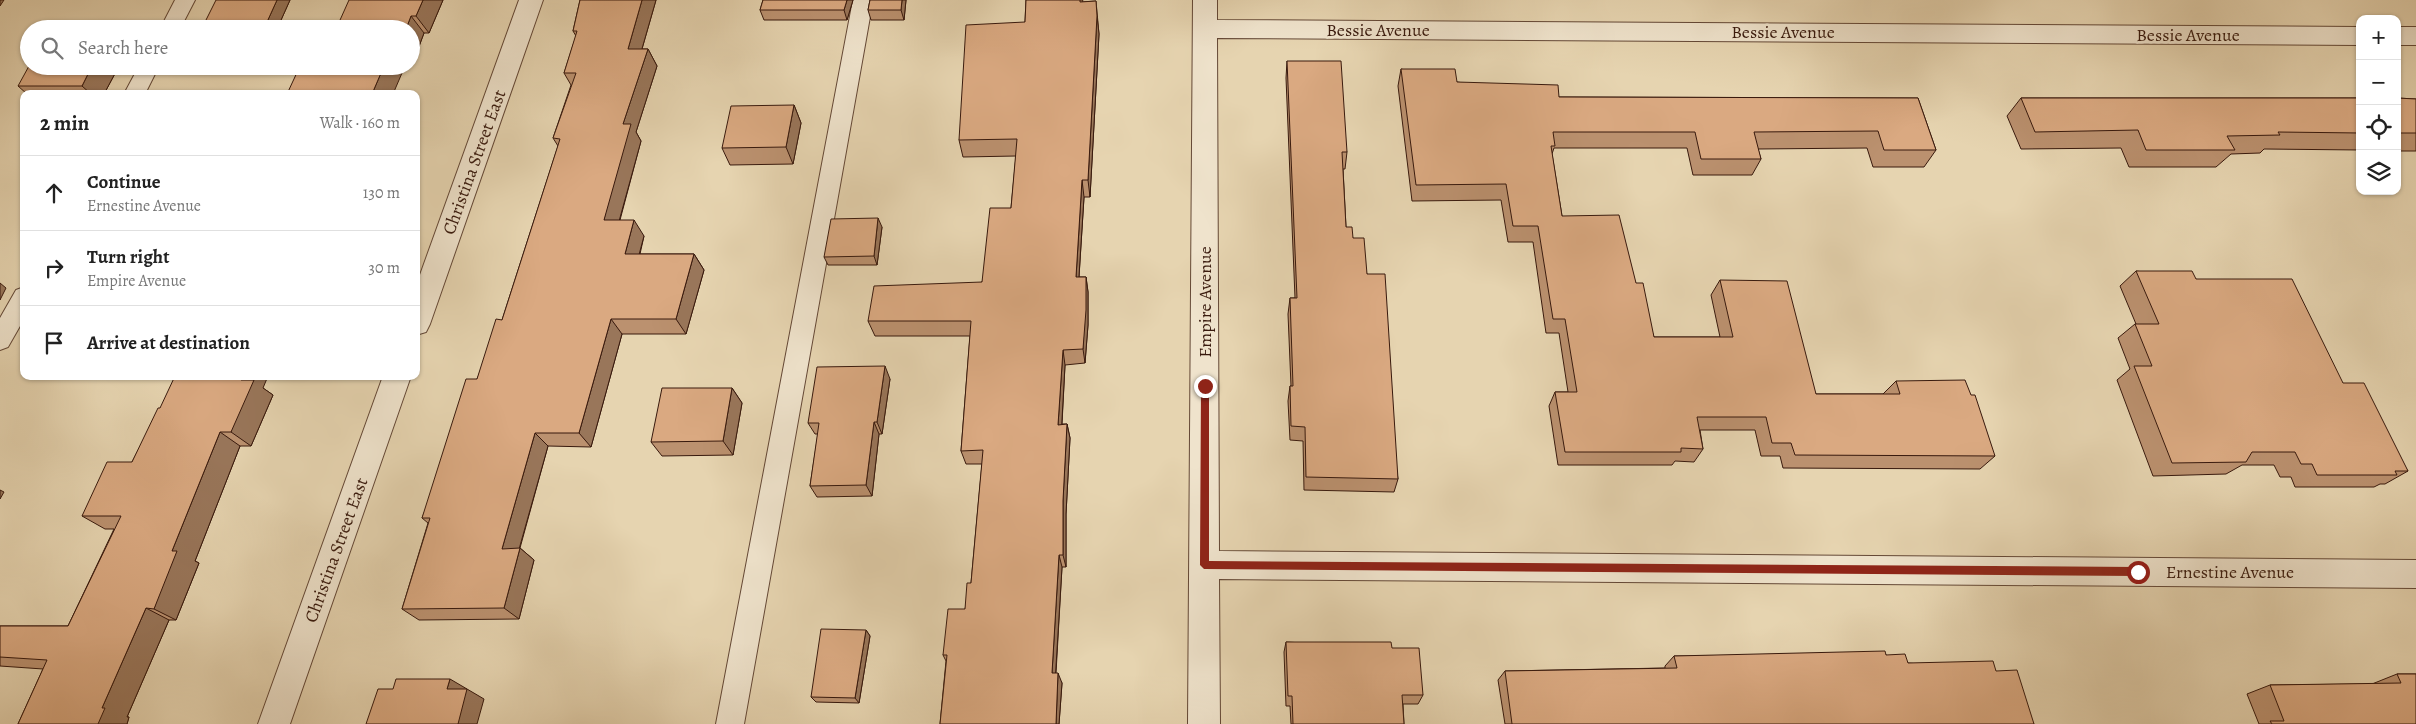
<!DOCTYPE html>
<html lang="en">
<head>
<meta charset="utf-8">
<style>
  :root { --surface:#fff; --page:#f2f2f2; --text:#222; --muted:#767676; --line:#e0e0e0 }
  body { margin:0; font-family:Alegreya,serif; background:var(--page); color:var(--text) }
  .controls { position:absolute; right:15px; top:15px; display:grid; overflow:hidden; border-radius:10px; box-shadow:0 1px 4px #0004 }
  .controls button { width:45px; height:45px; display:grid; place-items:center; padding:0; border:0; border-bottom:1px solid var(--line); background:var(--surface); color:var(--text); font:25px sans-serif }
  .stop { position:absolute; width:15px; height:15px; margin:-11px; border:4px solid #8f2418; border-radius:50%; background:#fff }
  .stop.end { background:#8f2418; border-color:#fff; box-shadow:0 1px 5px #0008 }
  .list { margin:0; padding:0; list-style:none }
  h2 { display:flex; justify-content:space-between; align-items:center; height:65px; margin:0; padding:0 20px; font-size:21px }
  h2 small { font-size:16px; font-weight:400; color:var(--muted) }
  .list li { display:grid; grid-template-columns:32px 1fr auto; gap:15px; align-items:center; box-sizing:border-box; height:75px; padding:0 20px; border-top:1px solid var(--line) }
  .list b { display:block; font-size:19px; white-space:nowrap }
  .list p { margin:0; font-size:16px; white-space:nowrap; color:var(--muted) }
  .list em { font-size:16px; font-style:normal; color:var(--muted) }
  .icon { flex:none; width:28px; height:28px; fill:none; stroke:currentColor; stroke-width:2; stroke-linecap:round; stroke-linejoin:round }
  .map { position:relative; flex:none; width:2416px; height:724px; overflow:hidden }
  .search { position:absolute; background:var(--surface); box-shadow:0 1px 4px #0004; left:20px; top:20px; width:400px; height:55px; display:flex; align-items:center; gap:12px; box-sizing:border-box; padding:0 18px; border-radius:28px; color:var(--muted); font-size:19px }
  .panel { position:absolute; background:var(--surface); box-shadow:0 1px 4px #0004; left:20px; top:90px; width:400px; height:290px; border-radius:10px }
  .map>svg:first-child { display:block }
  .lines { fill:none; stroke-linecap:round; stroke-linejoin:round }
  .service-casing { stroke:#644836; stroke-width:2 }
  .minor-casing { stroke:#644836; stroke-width:2 }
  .service { fill:#efe3cc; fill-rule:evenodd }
  .minor { fill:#efe3cc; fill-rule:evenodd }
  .wall { fill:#bb916f; stroke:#38190d }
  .shaded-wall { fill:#99765a; stroke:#38190d }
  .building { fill:#daa981; stroke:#38190d }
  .route { fill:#8f2418 }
  .labels { text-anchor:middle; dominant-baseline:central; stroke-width:5; stroke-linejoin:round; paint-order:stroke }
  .street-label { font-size:18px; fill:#38190d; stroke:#efe3cc }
</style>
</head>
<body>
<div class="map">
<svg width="2416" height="724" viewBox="0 0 2416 724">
  <rect width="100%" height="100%" fill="#e6d4b0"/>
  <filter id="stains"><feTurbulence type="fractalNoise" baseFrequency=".004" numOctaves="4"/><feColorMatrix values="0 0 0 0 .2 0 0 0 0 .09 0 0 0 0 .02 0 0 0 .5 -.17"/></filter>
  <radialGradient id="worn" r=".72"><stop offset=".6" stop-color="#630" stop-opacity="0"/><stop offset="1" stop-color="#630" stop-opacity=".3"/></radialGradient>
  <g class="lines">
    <!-- service casing -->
    <g class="service-casing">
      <path id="service" d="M175,0H195L180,29H160Z
        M853,0H873L744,724H716Z
        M139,66H159L145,94H124Z
        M24,287V319L8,347L0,350V318L16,290Z"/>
    </g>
    <!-- minor casing -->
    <g class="minor-casing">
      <path id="minor" d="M519,0H543L430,324L426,332L416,335V286Z
        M1193,0H1217V20L2360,27V45L1217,38L1219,551L2416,560V588L1219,579L1220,724H1188Z
        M2397,27H2416V45H2397Z
        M383,376H411L290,724H258Z"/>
    </g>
    <!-- service -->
    <use href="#service" class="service"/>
    <!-- minor -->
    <use href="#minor" class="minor"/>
  </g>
  <!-- wall -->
  <path class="wall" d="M290,0L277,29H211L205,22Z
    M349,0H443L429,33H424L418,49H413L411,52V29Z
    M580,0H656L642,49H648L657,66L636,132L641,141L620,220L644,236L640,254H694L704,270L686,334H622L591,447L548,446L520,548L534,560L519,619L419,620L402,609L428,523L422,518L477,379L502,320L558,146L553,138L571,85L564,73L576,36L573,31Z
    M763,0H853L847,20H764L760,10Z
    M870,0H906L904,20H871L868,10Z
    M1026,0H1083L1082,2L1096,1L1099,34L1090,197H1084L1079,277H1086L1088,292V325L1085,363L1065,365L1062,424H1067L1070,438L1066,514V567H1062L1056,673L1062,683L1059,724H940L946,661L943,655L965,609L971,583L982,464H966L961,451L970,336H875L868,321L982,282L1011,208L1016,156L963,157L959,140L1025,22Z
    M1287,61L1347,152L1345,169H1343L1346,227L1353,238L1367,274L1398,479L1394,492L1304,490L1303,441L1290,440L1288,401L1290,386H1291L1288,314L1290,298H1295L1286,78Z
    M119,66L104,94H27L18,86Z
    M1401,69L1457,82L1559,97L1918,98L1936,150L1924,167H1873L1867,148L1758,149L1761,159L1752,175H1693L1687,148H1554L1552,154L1562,216L1636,283L1654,337H1720L1711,295L1720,280L1816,394H1883L1896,381L1995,456L1980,469L1783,468L1780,456H1761L1755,430H1700L1703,449L1694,462L1675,461L1672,465H1558L1549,406L1555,392H1568L1559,333H1546L1533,242H1508L1501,200L1412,201L1398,86Z
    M2021,98H2360V150L2264,149L2260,153L2231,154L2216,167H2129L2121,148L2021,149L2007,116Z
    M2397,98L2416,99V151H2397Z
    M794,105L801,123L793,164L730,165L722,148Z
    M882,227L877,265H828L824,257Z
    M2136,271L2196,279L2343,383L2408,471L2385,484H2380L2374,487H2295L2291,477H2280L2274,465H2242L2226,474L2153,476L2117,380L2130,369L2118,338L2135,324H2136L2120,286Z
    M32,376H80L78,379L35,378Z
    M890,379L882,434H879L872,496L817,497L810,486L818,434H815L808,423Z
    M263,388L273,395L251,446H240L195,561L199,563L176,620H169L127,717H129L127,724H18L43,669L0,666V626H68L114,529H105L82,516L132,462L160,408Z
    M732,388L742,403L733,455L662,456L651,442Z
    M866,630L870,636L859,703L816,702L811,697Z
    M1286,642L1392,648L1423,695L1418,704H1403L1404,724H1291L1290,706H1286L1284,652Z
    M1886,655L1908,663L1996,671L2034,724H1505L1498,680L1505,671L1665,668V666L1674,656Z
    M2397,674H2416V724H2259L2247,694L2270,685L2372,684Z"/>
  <!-- shaded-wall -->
  <path class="shaded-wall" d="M0,0H4L0,6Z
    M277,0H290L277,29H272L267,22Z
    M423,0H443L429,33L416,16Z
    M642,0H656L637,66L628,49Z
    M847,0H853L847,20L844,10Z
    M902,0H906L904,20L901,10Z
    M411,16L424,33L418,49L411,40V29H406Z
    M1097,16L1099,34L1090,197L1088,180Z
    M648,49L657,66L636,132L641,141L615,236L604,220L623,124Z
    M92,66H119L104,94H91L82,86Z
    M384,66H405L393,94H372Z
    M794,105L801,123L793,164L786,147Z
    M1082,180L1084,197L1078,292L1076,277Z
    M878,218L882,227L877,265L874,256Z
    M634,220L644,236L635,270L625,254Z
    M694,254L704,270L686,334L676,319Z
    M1086,277L1088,292V325L1085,363L1083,349Z
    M0,283L6,288L0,300Z
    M611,319L622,334L591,447L579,433Z
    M1063,350L1065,365L1061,438L1058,425Z
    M885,366L890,379L882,434L877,422Z
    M74,376H80L78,379Z
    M243,376H268L263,388L273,395L251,446L231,432L241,380Z
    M732,388L742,403L733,455L723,441Z
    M874,422L879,434L872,496L866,485Z
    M1067,424L1070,438L1066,514V567L1063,555V501Z
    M220,432L240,446L195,561L199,563L176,620L154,609L172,551Z
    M535,433L548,446L516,560L502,549Z
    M0,490L4,492L0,499Z
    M520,548L534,560L519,619L504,608Z
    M1059,555L1062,567L1055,683L1052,673Z
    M146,608L169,620L127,717H129L127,724H98L102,708Z
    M866,630L870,636L859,703L855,698Z
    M1058,673L1062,683L1059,724H1056Z
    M450,679L484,699L477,724H458L447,689Z"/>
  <!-- building -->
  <path class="building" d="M216,0H277L267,22H205Z
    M349,0H423L416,16H411L406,29H336Z
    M580,0H642L628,49H648L623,124H631L604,220H634L625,254H694L676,319H611L579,433H535L502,549L520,548L504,608L402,609L430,518H422L466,379H477L496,319L502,320L560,139L553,138L576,73H564L577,31H573Z
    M763,0H847L844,10H760Z
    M870,0H902L901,10H868Z
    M1026,0H1080V2L1096,1L1097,16L1088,180H1082L1076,277H1086V310L1083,349L1063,350L1058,425L1067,424L1063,501V555H1059L1052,673H1058L1056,724H940L947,655H943L948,609H965L967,583H971L983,450L961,451L971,321H868L874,286L982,282L990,208H1011L1017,139L959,140L966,25L1025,22Z
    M1287,61H1341L1347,152H1342L1346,227H1352L1353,238H1364L1367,274H1385L1398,479L1306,477L1305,427L1291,426L1290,386H1293L1290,298H1297Z
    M29,66H92L82,86H18Z
    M300,66H384L372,94H287Z
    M1401,69H1455L1457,82L1558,85L1559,97L1918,98L1936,150H1884L1878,131L1754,132L1761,159H1701L1695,132H1553L1555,146H1551L1562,216L1619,215L1636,283H1643L1654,337H1733L1720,280L1787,281L1816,394H1900L1896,381L1965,380L1971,395H1975L1995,456L1795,455L1791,443H1772L1766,417H1697L1703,449L1681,448V452H1565L1555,392H1577L1565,319H1553L1538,226H1513L1506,184L1416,185Z
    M2021,98H2360V133L2278,132L2280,135L2227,136L2235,150H2146L2138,130L2035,132Z
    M2397,98L2416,99V133H2397Z
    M794,105L786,147L722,148L731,106Z
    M878,218L874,256L824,257L831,219Z
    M2136,271H2192L2196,279H2292L2343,383H2364L2408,471H2395L2397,475H2317L2312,464H2301L2295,452H2252L2246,462L2172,463L2134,366H2152L2135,324H2159Z
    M885,366L877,422H874L866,485L810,486L819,423H808L817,367Z
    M175,376H243L241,380H254L231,432H220L172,551H177L154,609L146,608L102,708H105L98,724H18L47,660L0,657V626H68L121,516H82L107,462H132L158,408H160Z
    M662,388H732L723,441L651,442Z
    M821,629L866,630L855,698L811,697Z
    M1286,642H1391L1392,648H1419L1423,695H1402L1404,724H1293L1292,696H1288Z
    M1885,651L1886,655L1905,654L1908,663L1993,661L1996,671L2017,670L2034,724H1512L1505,671L1677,668L1674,656Z
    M2397,674H2416V724H2272L2270,721H2284L2270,685L2401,683Z
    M396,679H450L447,689H467L458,724H366L378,689H393Z"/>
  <!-- route -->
  <path class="route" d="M1205,383L1209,386V561L2138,567L2142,572L2138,576L1204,569L1200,565L1201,386Z"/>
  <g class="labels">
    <!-- street labels -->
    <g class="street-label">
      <text x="1378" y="30">Bessie Avenue</text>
      <text x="1783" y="32">Bessie Avenue</text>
      <text x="2188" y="35">Bessie Avenue</text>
      <text transform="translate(474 162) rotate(-70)">Christina Street East</text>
      <text transform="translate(1205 302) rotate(-90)">Empire Avenue</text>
      <text transform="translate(336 550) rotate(-70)">Christina Street East</text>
      <text x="2230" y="572">Ernestine Avenue</text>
    </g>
  </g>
  <rect width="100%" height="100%" filter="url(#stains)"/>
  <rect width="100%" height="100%" fill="url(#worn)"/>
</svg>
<div class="controls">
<button>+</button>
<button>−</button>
<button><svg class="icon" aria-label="locate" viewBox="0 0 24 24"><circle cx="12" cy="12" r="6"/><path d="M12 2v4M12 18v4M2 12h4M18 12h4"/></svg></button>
<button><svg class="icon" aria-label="layers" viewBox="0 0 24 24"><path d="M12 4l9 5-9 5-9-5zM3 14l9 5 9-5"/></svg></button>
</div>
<div class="stop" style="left:2138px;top:572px"></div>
<div class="stop end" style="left:1205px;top:386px"></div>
<div class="search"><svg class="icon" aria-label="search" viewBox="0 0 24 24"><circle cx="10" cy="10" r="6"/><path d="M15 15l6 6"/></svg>Search here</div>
<section class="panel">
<h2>2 min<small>Walk · 160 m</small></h2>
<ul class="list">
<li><svg class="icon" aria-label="ahead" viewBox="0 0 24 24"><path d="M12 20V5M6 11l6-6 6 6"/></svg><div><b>Continue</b><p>Ernestine Avenue</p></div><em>130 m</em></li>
<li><svg class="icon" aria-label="right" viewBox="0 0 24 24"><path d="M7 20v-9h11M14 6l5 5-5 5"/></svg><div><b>Turn right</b><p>Empire Avenue</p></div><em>30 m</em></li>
<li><svg class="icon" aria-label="arrive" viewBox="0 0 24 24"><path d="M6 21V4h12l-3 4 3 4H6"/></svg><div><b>Arrive at destination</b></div></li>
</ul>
</section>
</div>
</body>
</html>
